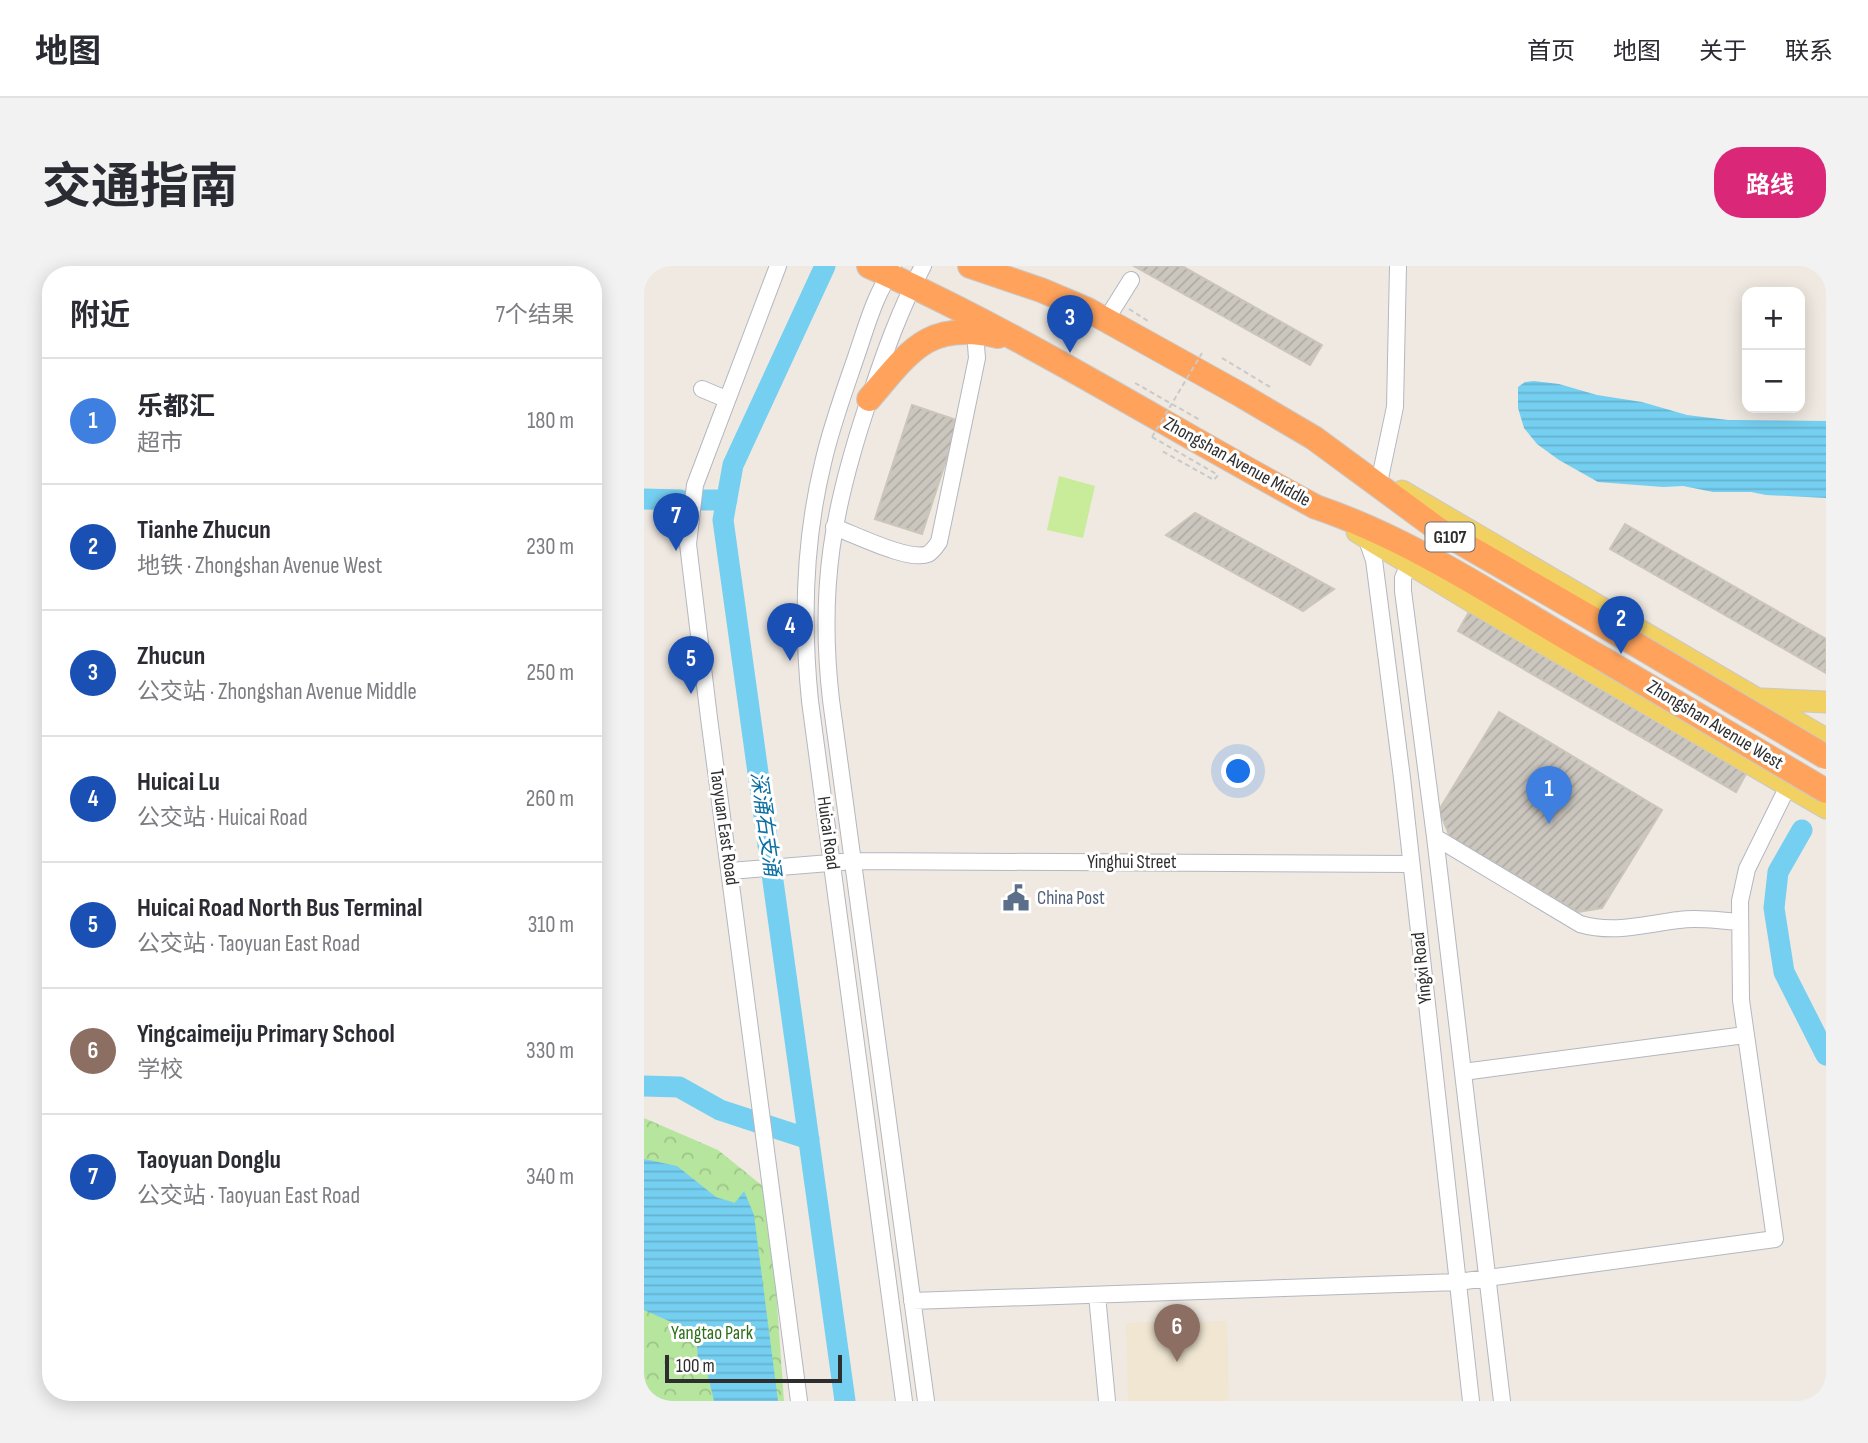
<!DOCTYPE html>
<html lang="zh">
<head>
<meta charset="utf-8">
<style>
  :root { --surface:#fff; --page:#f2f2f3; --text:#2b2b33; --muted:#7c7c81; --line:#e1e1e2; --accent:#db2777 }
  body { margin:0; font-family:"Sofia Sans Condensed","Noto Sans SC",sans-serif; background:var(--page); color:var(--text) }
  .controls { position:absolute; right:21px; top:21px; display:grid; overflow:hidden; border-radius:14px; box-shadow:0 4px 18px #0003 }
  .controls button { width:63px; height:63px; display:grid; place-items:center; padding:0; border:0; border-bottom:2px solid var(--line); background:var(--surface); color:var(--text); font:35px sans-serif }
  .scale { position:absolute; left:21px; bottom:18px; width:177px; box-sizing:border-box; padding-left:7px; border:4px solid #2e2e2e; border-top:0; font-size:19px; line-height:24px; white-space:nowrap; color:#2e2e2e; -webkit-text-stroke:5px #fff; paint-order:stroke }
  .you { position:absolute; left:595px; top:506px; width:24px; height:24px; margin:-18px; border:5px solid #fff; border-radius:50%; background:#1a73e8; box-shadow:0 0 0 10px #1a73e833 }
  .badge { display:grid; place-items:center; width:46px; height:46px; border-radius:50%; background:var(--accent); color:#fff; font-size:23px; font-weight:700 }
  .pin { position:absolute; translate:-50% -58px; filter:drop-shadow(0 2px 4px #0008) }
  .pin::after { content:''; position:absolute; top:37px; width:24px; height:21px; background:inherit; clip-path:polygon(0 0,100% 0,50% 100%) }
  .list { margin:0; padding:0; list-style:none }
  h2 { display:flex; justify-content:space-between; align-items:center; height:91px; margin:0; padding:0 28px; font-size:30px }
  h2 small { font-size:23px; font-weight:400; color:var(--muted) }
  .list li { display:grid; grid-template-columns:46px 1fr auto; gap:21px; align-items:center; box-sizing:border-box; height:126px; padding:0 28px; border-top:2px solid var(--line) }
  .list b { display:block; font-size:26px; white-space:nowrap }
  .list p { margin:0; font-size:23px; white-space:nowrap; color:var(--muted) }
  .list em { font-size:23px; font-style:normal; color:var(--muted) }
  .map { position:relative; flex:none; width:1182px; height:1135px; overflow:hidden; border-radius:28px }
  header { display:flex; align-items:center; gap:42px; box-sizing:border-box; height:98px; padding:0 35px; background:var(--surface); border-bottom:2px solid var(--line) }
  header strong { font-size:33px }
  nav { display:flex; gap:38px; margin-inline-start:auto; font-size:24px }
  .intro { display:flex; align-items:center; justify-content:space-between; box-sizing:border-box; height:168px; padding:0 42px }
  h1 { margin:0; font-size:49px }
  .button { padding:18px 32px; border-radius:28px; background:var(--accent); color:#fff; font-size:24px; font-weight:700 }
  main { display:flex; gap:42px; padding:0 42px }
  aside { flex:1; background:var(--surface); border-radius:28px; box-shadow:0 4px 18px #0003 }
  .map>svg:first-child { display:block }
  .education { fill:#f0e6d1 }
  .park { fill:url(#park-crowns) }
  .pitch { fill:#c9ec9a }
  .water { fill:url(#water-rules) }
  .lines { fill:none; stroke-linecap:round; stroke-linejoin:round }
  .river { stroke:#75cff0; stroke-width:21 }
  .building { fill:url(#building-hatch); stroke:#cbc5ba; stroke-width:2 }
  .minor-casing { stroke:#b4b7c1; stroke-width:18 }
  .major-casing { stroke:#c9c9c9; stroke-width:23 }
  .highway-casing { stroke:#c9c9c9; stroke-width:26 }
  .path { stroke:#c9c9c9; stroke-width:2; stroke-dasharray:5 3.5; stroke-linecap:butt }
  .minor { stroke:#fff; stroke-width:16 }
  .major { stroke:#f2d163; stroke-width:21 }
  .highway { stroke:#ffa35c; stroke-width:24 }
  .highway-bridge-casing { stroke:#c9c9c9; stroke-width:26; stroke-linecap:butt }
  .path-bridge { stroke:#c9c9c9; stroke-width:2; stroke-dasharray:5 3.5; stroke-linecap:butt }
  .highway-bridge { stroke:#ffa35c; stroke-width:24 }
  .labels { text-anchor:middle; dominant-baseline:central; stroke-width:6; stroke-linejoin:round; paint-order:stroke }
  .shield { fill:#fff; stroke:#6d6d6d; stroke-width:2 }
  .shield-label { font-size:18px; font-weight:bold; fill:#2e2e2e }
  .street-label { font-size:19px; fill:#2e2e2e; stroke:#fff }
  .service-label { font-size:19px; fill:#4e5e75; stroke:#fff; text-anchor:start }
  .park-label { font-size:19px; fill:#2c6e1b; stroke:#fff }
  .water-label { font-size:21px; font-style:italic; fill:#0d6fa3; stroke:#fff }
</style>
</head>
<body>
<header>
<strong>地图</strong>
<nav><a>首页</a><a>地图</a><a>关于</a><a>联系</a></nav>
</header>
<div class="intro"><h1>交通指南</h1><a class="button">路线</a></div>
<main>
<aside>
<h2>附近<small>7个结果</small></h2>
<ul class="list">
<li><span class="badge" style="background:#3f7fe0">1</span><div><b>乐都汇</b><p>超市</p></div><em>180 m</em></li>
<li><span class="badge" style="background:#1a4fb4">2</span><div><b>Tianhe Zhucun</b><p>地铁 · Zhongshan Avenue West</p></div><em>230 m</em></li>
<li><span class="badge" style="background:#1a4fb4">3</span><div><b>Zhucun</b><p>公交站 · Zhongshan Avenue Middle</p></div><em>250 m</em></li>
<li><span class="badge" style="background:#1a4fb4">4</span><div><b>Huicai Lu</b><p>公交站 · Huicai Road</p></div><em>260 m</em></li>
<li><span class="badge" style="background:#1a4fb4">5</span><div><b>Huicai Road North Bus Terminal</b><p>公交站 · Taoyuan East Road</p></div><em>310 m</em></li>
<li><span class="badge" style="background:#8d6e63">6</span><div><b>Yingcaimeiju Primary School</b><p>学校</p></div><em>330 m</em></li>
<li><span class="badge" style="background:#1a4fb4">7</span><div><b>Taoyuan Donglu</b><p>公交站 · Taoyuan East Road</p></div><em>340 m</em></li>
</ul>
</aside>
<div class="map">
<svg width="1182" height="1135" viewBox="0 0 1182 1135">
  <defs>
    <pattern id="park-crowns" width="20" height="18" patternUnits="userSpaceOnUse" patternTransform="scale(1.75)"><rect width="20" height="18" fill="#b6e59e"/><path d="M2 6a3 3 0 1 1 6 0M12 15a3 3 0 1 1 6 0" fill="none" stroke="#9dc588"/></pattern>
    <pattern id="water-rules" width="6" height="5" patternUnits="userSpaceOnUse" patternTransform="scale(1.75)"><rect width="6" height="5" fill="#75cff0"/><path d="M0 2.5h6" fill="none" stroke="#66b2ce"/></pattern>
    <pattern id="building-hatch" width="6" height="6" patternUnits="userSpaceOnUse" patternTransform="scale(1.75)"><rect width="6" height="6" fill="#cbc7bf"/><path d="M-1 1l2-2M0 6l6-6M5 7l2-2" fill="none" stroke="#afaba4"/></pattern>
  </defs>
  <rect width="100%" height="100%" fill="#efe9e1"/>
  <!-- education -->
  <path class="education" d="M583,1055L585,1135H484L482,1057Z"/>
  <!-- park -->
  <path class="park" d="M0,852L74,884L125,925L140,1135H0Z"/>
  <!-- pitch -->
  <path class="pitch" d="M415,210L451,220L439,272L403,264Z"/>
  <!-- water -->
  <path class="water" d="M890,115L915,118L953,129L998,136L1043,149L1084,154L1182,155V232L1122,229L1107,226H1069L1039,220L1019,221L954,216L915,194L893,178L880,162L874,142V121L881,116Z
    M0,893L33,900L72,931L91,937L100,925L110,949L134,1135H70L63,1106L54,1097L53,1079L34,1059L0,1044Z"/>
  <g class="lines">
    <!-- river -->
    <path class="river" d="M181,0L89,199L79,254L201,1135
      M0,233L37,234
      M59,234H83
      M1158,564L1134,606L1130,642L1140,706L1182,789
      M0,820L35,821L76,844L165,873"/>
  </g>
  <!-- building -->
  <path class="building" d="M490,0H538L678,79L666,99Z
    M268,139L315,155L278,268L231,253Z
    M551,247L690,323L659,345L522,269Z
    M981,258L1182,373V407L966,283Z
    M829,339L1107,499L1092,526L814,365Z
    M855,446L1018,544L958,642L934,646L806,571L795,544Z"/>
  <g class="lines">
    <!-- minor casing -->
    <g class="minor-casing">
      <path id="minor" d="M134,0L51,219L44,278L65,452L155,1135
        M279,0C256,43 240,88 225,134C189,241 174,321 187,434L282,1135
        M249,3C231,28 222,62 212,91C200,126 187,161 179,197C160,275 158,356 166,435L260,1135
        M462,54L487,14
        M58,123L82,133
        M736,212L751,141L754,0
        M190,261C210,268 265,296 284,288C289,285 292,280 295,276L333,92L331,66
        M722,271L730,294L758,512L827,1135
        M765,298L759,312V325L791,571L858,1135
        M791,571L936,658C970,668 1001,658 1035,654C1055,651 1076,655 1096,656
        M86,605L210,595L767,598
        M819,806L1101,769
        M453,1029L463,1135
        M268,1035L814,1016L1131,973L1097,734L1096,635L1103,603L1144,520"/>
    </g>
    <!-- major casing -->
    <g class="major-casing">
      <path id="major" d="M758,225L1182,473
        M713,266L830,337L1182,542
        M1118,433L1182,436"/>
    </g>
    <!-- highway casing -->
    <g class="highway-casing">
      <path id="highway" d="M225,0C380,69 523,161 672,241C775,276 865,340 959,393
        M326,0L397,24L444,44L597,129L670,172L795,264L971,366
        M225,133C266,85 284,54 354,70"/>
    </g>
    <!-- path -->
    <path class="path" d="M485,43L504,55
      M578,92L626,121L625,122
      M491,117L556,154
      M508,171L574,209L570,214L518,185"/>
    <!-- minor -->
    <use href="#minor" class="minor"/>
    <!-- major -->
    <use href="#major" class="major"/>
    <!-- highway -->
    <use href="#highway" class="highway"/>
    <!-- highway-bridge casing -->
    <g class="highway-bridge-casing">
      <path id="highway-bridge" d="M971,366L1182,491
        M959,393L1182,525"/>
    </g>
    <!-- path-bridge -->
    <path class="path-bridge" d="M508,171L558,87"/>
    <!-- highway-bridge -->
    <use href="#highway-bridge" class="highway-bridge"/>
  </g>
  <!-- icons -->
  <defs>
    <g id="civic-bare" transform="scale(2.1)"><path d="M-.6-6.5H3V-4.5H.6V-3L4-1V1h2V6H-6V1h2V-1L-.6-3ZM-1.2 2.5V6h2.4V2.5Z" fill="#5c6f8a" stroke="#fff" stroke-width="2.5" paint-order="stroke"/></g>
  </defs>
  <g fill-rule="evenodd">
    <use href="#civic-bare" x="372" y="632"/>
  </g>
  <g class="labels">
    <!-- shield labels -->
    <rect class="shield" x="781.5" y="256.5" width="49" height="29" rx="5"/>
    <g class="shield-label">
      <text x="806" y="271">G107</text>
    </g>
    <!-- street labels -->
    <g class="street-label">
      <text transform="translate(593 196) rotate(29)">Zhongshan Avenue Middle</text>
      <text transform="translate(1071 459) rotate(31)">Zhongshan Avenue West</text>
      <text transform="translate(80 561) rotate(82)">Taoyuan East Road</text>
      <text transform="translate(184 567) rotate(82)">Huicai Road</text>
      <text x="488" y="596">Yinghui Street</text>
      <text transform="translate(778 702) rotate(-96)">Yingxi Road</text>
    </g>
    <!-- service labels -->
    <g class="service-label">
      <text x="393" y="632">China Post</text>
    </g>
    <!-- park labels -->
    <g class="park-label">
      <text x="68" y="1067">Yangtao Park</text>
    </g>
    <!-- water labels -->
    <g class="water-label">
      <text transform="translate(121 558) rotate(82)">深涌右支涌</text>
    </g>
  </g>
</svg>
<div class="controls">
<button>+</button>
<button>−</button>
</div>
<div class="scale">100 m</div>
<div class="you"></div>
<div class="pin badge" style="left:905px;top:558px;background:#3f7fe0">1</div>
<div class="pin badge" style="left:977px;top:388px;background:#1a4fb4">2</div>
<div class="pin badge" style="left:426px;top:87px;background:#1a4fb4">3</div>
<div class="pin badge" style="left:146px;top:395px;background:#1a4fb4">4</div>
<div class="pin badge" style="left:47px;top:428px;background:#1a4fb4">5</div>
<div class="pin badge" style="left:533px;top:1096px;background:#8d6e63">6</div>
<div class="pin badge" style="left:32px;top:285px;background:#1a4fb4">7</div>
</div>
</main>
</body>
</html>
